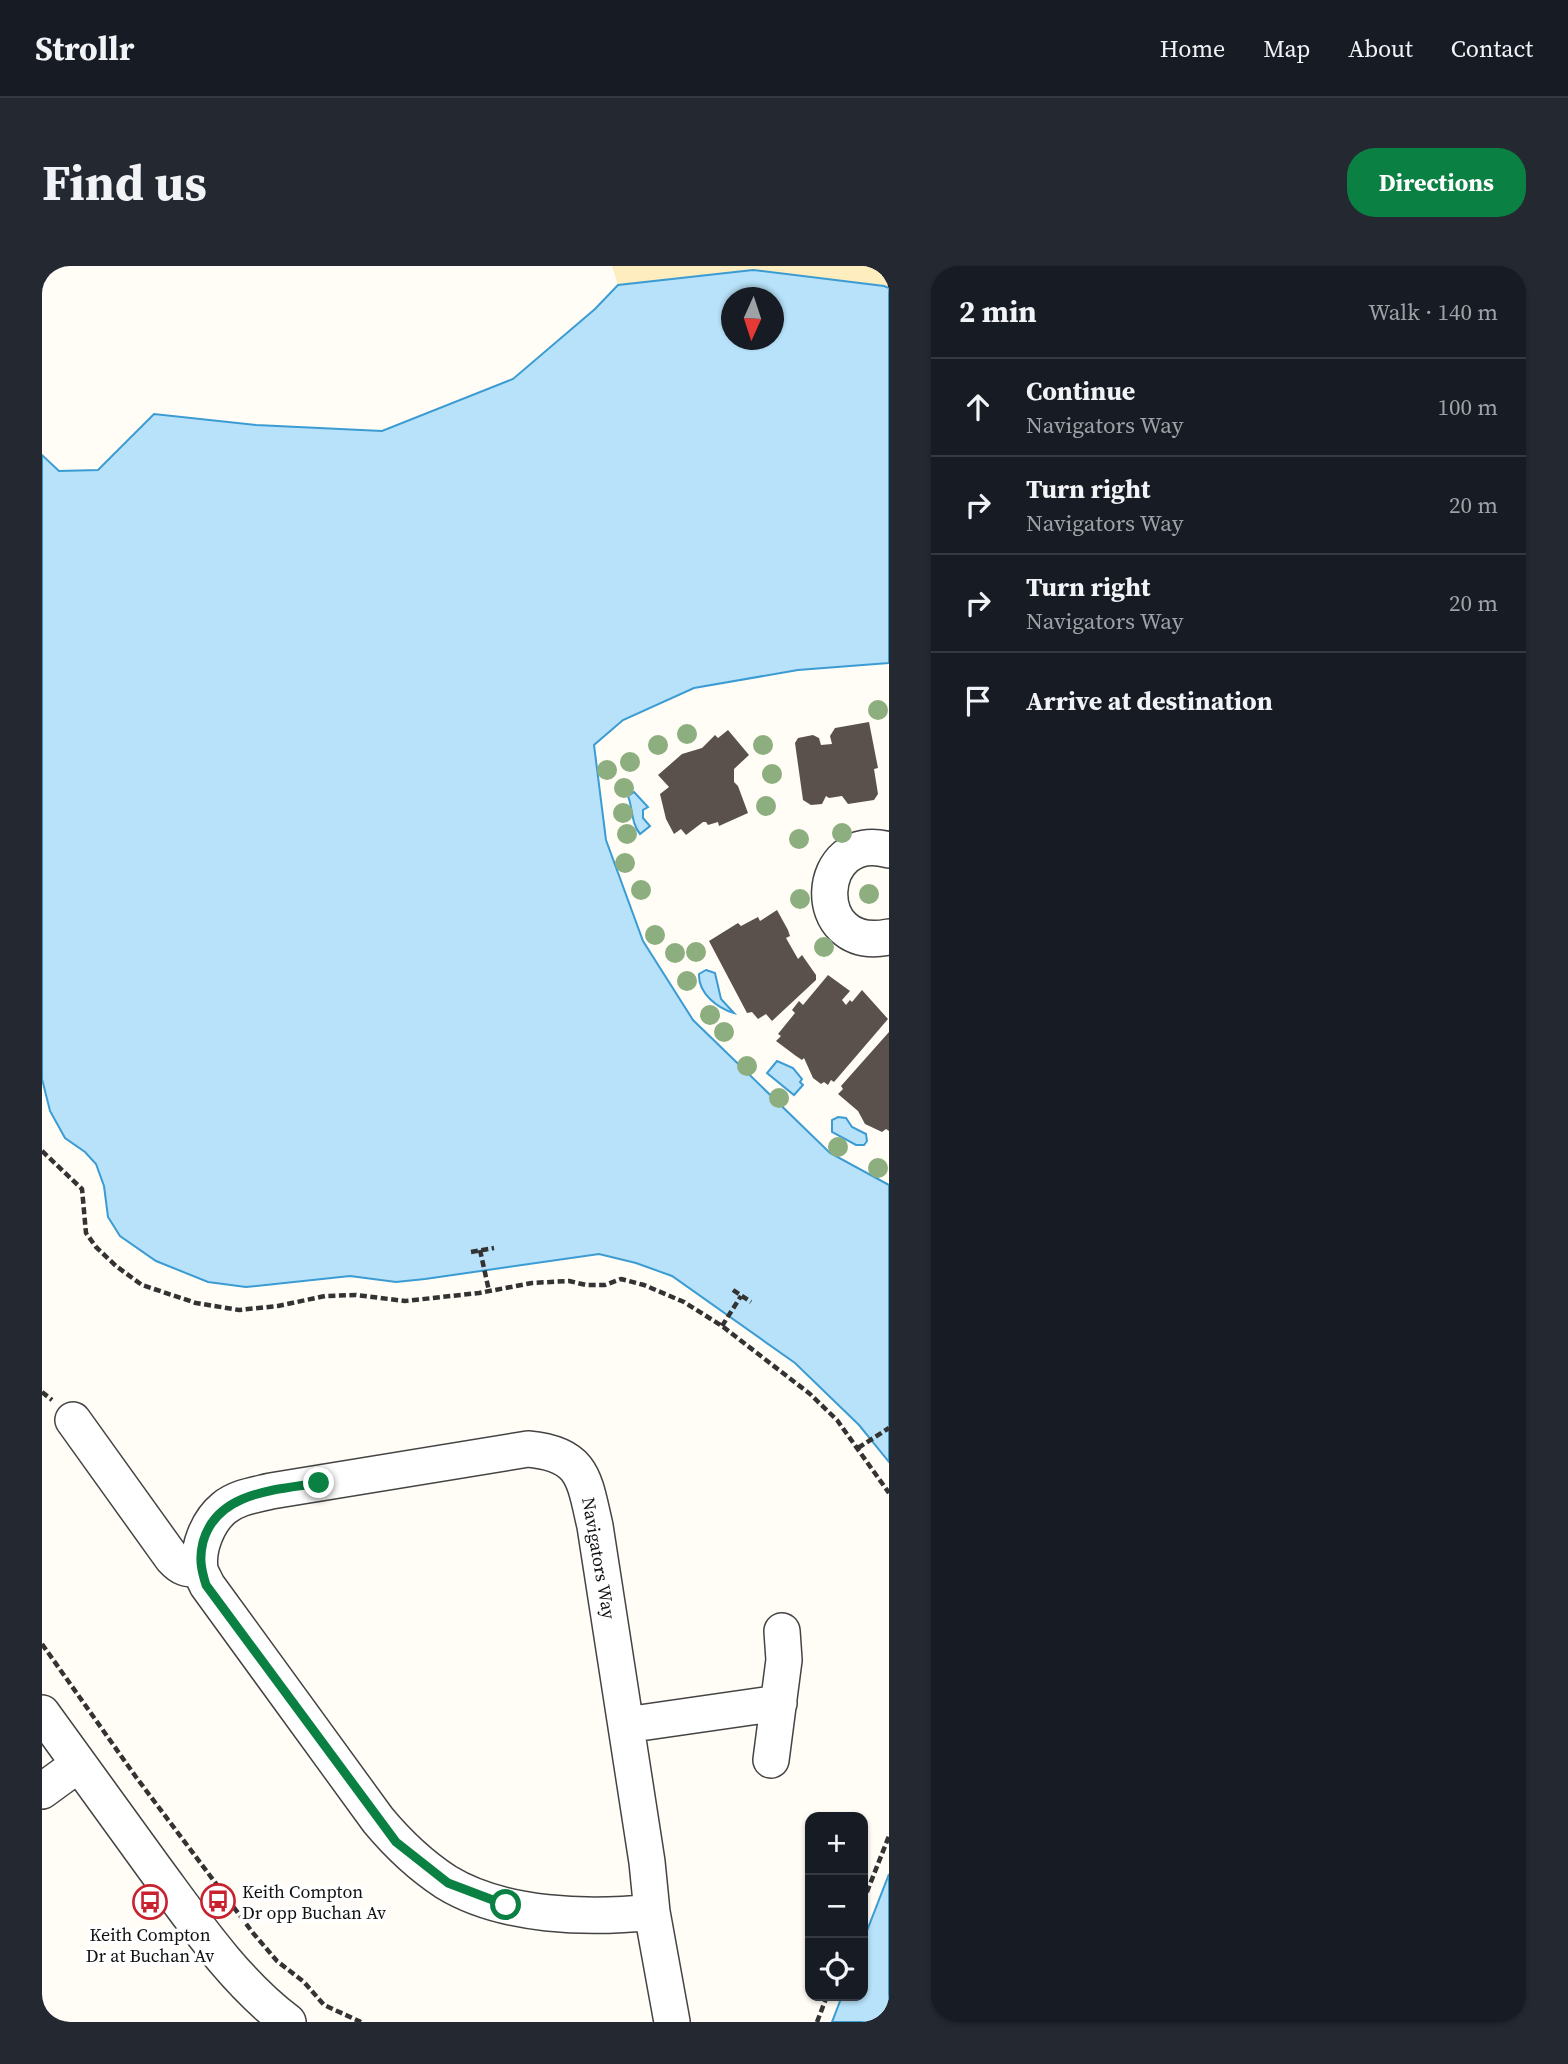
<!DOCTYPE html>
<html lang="en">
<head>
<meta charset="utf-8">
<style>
  :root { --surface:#171b24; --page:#242831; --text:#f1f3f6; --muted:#9ea1a6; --line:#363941; --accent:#0b8043 }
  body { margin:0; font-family:"Source Serif 4",serif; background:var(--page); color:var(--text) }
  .controls { position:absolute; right:21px; bottom:21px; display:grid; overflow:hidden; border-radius:14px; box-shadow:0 2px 5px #0004 }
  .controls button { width:63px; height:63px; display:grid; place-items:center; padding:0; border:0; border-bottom:2px solid var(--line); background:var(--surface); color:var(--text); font:35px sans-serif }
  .compass { position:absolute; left:679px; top:21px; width:63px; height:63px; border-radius:50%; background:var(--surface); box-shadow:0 2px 5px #0004; rotate:183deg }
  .stop { position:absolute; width:21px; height:21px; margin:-16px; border:5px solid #0b8043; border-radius:50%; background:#fff }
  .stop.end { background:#0b8043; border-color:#fff; box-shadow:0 2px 7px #0008 }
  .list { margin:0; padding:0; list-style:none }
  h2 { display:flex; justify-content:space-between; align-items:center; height:91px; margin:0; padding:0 28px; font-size:30px }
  h2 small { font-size:23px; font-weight:400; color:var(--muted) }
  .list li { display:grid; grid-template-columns:46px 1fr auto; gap:21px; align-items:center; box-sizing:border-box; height:98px; padding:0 28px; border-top:2px solid var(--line) }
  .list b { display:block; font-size:26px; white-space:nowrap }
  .list p { margin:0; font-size:23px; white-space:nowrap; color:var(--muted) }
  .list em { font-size:23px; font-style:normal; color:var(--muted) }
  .icon { flex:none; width:38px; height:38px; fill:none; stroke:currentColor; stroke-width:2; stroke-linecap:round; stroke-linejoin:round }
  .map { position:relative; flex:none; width:847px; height:1756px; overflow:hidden; border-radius:28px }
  header { display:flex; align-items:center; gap:42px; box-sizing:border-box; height:98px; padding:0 35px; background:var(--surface); border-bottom:2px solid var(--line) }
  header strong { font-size:33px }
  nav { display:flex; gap:38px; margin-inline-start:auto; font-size:24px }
  .intro { display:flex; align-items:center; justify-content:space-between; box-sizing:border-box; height:168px; padding:0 42px }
  h1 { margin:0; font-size:49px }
  .button { padding:18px 32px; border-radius:28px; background:var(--accent); color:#fff; font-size:24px; font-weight:700 }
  main { display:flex; gap:42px; padding:0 42px }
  aside { flex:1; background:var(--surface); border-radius:28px; box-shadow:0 2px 5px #0004 }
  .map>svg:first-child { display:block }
  .sand { fill:#fdedbf }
  .water { fill:#b7e2f9; stroke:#3b9bd3; stroke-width:2; fill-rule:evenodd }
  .building { fill:#5a514d }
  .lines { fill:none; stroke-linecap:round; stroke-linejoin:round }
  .minor-casing { stroke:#444; stroke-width:38 }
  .path { stroke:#333; stroke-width:4.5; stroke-dasharray:7 3.5; stroke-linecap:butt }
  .minor { stroke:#fff; stroke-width:35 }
  .tree { fill:#8dae7e }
  .route { stroke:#0b8043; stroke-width:9 }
  .labels { text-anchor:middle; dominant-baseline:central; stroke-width:7; stroke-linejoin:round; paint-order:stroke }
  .street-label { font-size:18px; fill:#111; stroke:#fff }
  .poi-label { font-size:18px; fill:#111; stroke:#fff; text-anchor:start }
</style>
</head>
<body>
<header>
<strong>Strollr</strong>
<nav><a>Home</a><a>Map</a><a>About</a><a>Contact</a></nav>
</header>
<div class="intro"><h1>Find us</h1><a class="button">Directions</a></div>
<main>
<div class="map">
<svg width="847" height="1756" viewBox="0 0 847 1756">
  <rect width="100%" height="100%" fill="#fffdf5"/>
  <!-- sand -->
  <path class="sand" d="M570,0H847V22L842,20L711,4L576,19Z"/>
  <!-- water -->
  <path class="water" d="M711,4L842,20L847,22V397L756,404L652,422L581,454L552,479L564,574L601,675L651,754L788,887L847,919V1196L817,1159L753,1097L630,1010L594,997L557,988L383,1013L354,1016L308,1010L204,1021L166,1016L114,995L78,970L66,951L62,920L54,898L43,886L23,872L8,845L0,813V189L17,205L56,204L112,148L214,159L340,165L471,113L553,43L576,19ZM690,32H732V74H690Z
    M592,526L606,541L601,544V552L608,560L598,568C589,557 591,543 586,530Z
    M664,704L673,707L679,733L692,747C675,742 656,727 657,708Z
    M735,795L751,802L760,813L758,816L761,819L752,829L725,807Z
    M796,851L804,852L810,861L824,868L825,875L822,879H814L790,866V854Z
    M847,1608V1756H790L800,1730H821V1675Z"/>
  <!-- building -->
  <path class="building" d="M827,456L836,502L832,503L836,528L832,534L806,538L800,530L787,532L784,530L780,538L769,539L761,534L753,477L756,472L771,469L777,472L779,479L790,478L788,470L793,462Z
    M686,464L707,489L692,503V516L696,520L706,547L677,560L676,556L666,559L664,556H661L644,569L639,563L632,568L624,553L618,528L627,521L616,509L640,488L660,482L673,469L676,472Z
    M735,644L746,664L748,670L744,672L756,693L760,689L774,709V714L730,755L724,748L716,753L710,746L705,747L667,675L696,657L699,660L716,651L718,655Z
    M786,709L808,725L800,734L804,739L808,734L810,736L820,724L846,753L792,816L789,814L786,819L782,816L779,818L771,812L762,792L760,794L754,790L734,775L739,770L736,768L753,747L750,744L757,735L761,739Z
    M847,766V865L844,863L840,866L823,858L816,845L796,828L801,823L799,820Z"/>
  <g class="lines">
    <!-- minor casing -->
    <g class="minor-casing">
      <path id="minor" d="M847,584C772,562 764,688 847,671
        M31,1154L130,1292C139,1302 145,1304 158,1303
        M0,1447C38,1499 75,1551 113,1603C153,1657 192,1715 246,1756
        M584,1459L737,1437
        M729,1494L742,1394L740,1365
        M0,1525L37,1498
        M610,1646C547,1653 461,1651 404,1616C378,1599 356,1578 336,1554L165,1319C163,1314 159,1308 158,1303C155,1282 166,1255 182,1242C195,1231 213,1229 229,1225L486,1183C542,1188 542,1213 553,1260L605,1596L610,1646L630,1756"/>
    </g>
    <!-- path -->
    <path class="path" d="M0,885L40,923L44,967L54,981L74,1000L100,1019L154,1037L197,1044L236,1040L283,1030L314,1029L363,1035L437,1027L490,1017L527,1015L544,1019H563L579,1013L602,1019L642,1036L680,1060L768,1128L795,1154L847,1227
      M438,984L447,1025
      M429,986L452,982
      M691,1024L709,1036
      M680,1060L699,1030
      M0,1126L10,1134
      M816,1182L847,1162
      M0,1378L94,1511L211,1667L235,1695L262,1716L282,1739L319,1756
      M821,1636L847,1570
      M775,1756L785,1730"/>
    <!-- minor -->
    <use href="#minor" class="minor"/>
  </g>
  <!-- trees -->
  <g class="tree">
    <circle cx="836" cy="444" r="10"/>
    <circle cx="645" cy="468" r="10"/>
    <circle cx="616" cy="479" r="10"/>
    <circle cx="721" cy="479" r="10"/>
    <circle cx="588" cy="496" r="10"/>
    <circle cx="565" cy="504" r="10"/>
    <circle cx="730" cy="508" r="10"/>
    <circle cx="582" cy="522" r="10"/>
    <circle cx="724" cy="540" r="10"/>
    <circle cx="581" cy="547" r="10"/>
    <circle cx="800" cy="567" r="10"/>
    <circle cx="585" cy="568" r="10"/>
    <circle cx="757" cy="573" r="10"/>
    <circle cx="583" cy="597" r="10"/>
    <circle cx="599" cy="624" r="10"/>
    <circle cx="827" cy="628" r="10"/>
    <circle cx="758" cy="633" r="10"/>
    <circle cx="613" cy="669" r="10"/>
    <circle cx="782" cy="681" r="10"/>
    <circle cx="654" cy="686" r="10"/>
    <circle cx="633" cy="687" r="10"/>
    <circle cx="645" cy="715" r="10"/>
    <circle cx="668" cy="749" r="10"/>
    <circle cx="682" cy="766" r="10"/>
    <circle cx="705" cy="800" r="10"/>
    <circle cx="737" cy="832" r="10"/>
    <circle cx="796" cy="881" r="10"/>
    <circle cx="836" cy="902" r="10"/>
  </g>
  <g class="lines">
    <!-- route -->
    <path class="route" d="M277,1217C235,1224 175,1225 161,1276C157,1292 159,1303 164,1319L354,1576L406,1617L464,1639"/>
  </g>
  <!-- icons -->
  <defs>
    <g id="bus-ring" transform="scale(1.75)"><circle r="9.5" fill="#fff" stroke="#c8222f" stroke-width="1.5"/><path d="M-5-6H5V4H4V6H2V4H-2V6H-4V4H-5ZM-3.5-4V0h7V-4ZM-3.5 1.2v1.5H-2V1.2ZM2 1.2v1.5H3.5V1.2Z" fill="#c8222f"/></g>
  </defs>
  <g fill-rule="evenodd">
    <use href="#bus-ring" x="176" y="1635"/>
    <use href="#bus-ring" x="108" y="1636"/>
  </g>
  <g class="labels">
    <!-- street labels -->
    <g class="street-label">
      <text transform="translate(557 1292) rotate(80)">Navigators Way</text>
    </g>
    <!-- poi labels -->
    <g class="poi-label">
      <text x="200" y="1625">Keith Compton<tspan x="200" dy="21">Dr opp Buchan Av</tspan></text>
      <text x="108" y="1668" text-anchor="middle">Keith Compton<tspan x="108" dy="21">Dr at Buchan Av</tspan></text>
    </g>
  </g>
</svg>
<div class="controls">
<button>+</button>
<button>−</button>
<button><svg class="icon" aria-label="locate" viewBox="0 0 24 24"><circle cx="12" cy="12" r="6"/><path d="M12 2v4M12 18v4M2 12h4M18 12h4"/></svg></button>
</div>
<svg class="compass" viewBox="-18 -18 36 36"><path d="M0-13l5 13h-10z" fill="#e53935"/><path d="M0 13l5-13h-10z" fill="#9ea1a6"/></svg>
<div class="stop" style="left:464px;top:1639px"></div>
<div class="stop end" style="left:277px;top:1217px"></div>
</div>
<aside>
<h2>2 min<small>Walk · 140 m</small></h2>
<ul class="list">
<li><svg class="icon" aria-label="ahead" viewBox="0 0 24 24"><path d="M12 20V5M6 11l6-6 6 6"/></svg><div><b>Continue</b><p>Navigators Way</p></div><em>100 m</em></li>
<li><svg class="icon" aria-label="right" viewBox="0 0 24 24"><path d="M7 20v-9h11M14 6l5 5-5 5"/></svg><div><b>Turn right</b><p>Navigators Way</p></div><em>20 m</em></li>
<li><svg class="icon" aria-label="right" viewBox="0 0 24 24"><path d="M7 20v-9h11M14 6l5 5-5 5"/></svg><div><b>Turn right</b><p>Navigators Way</p></div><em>20 m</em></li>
<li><svg class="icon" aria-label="arrive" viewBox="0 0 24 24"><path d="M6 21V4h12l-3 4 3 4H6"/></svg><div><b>Arrive at destination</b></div></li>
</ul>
</aside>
</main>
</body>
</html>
